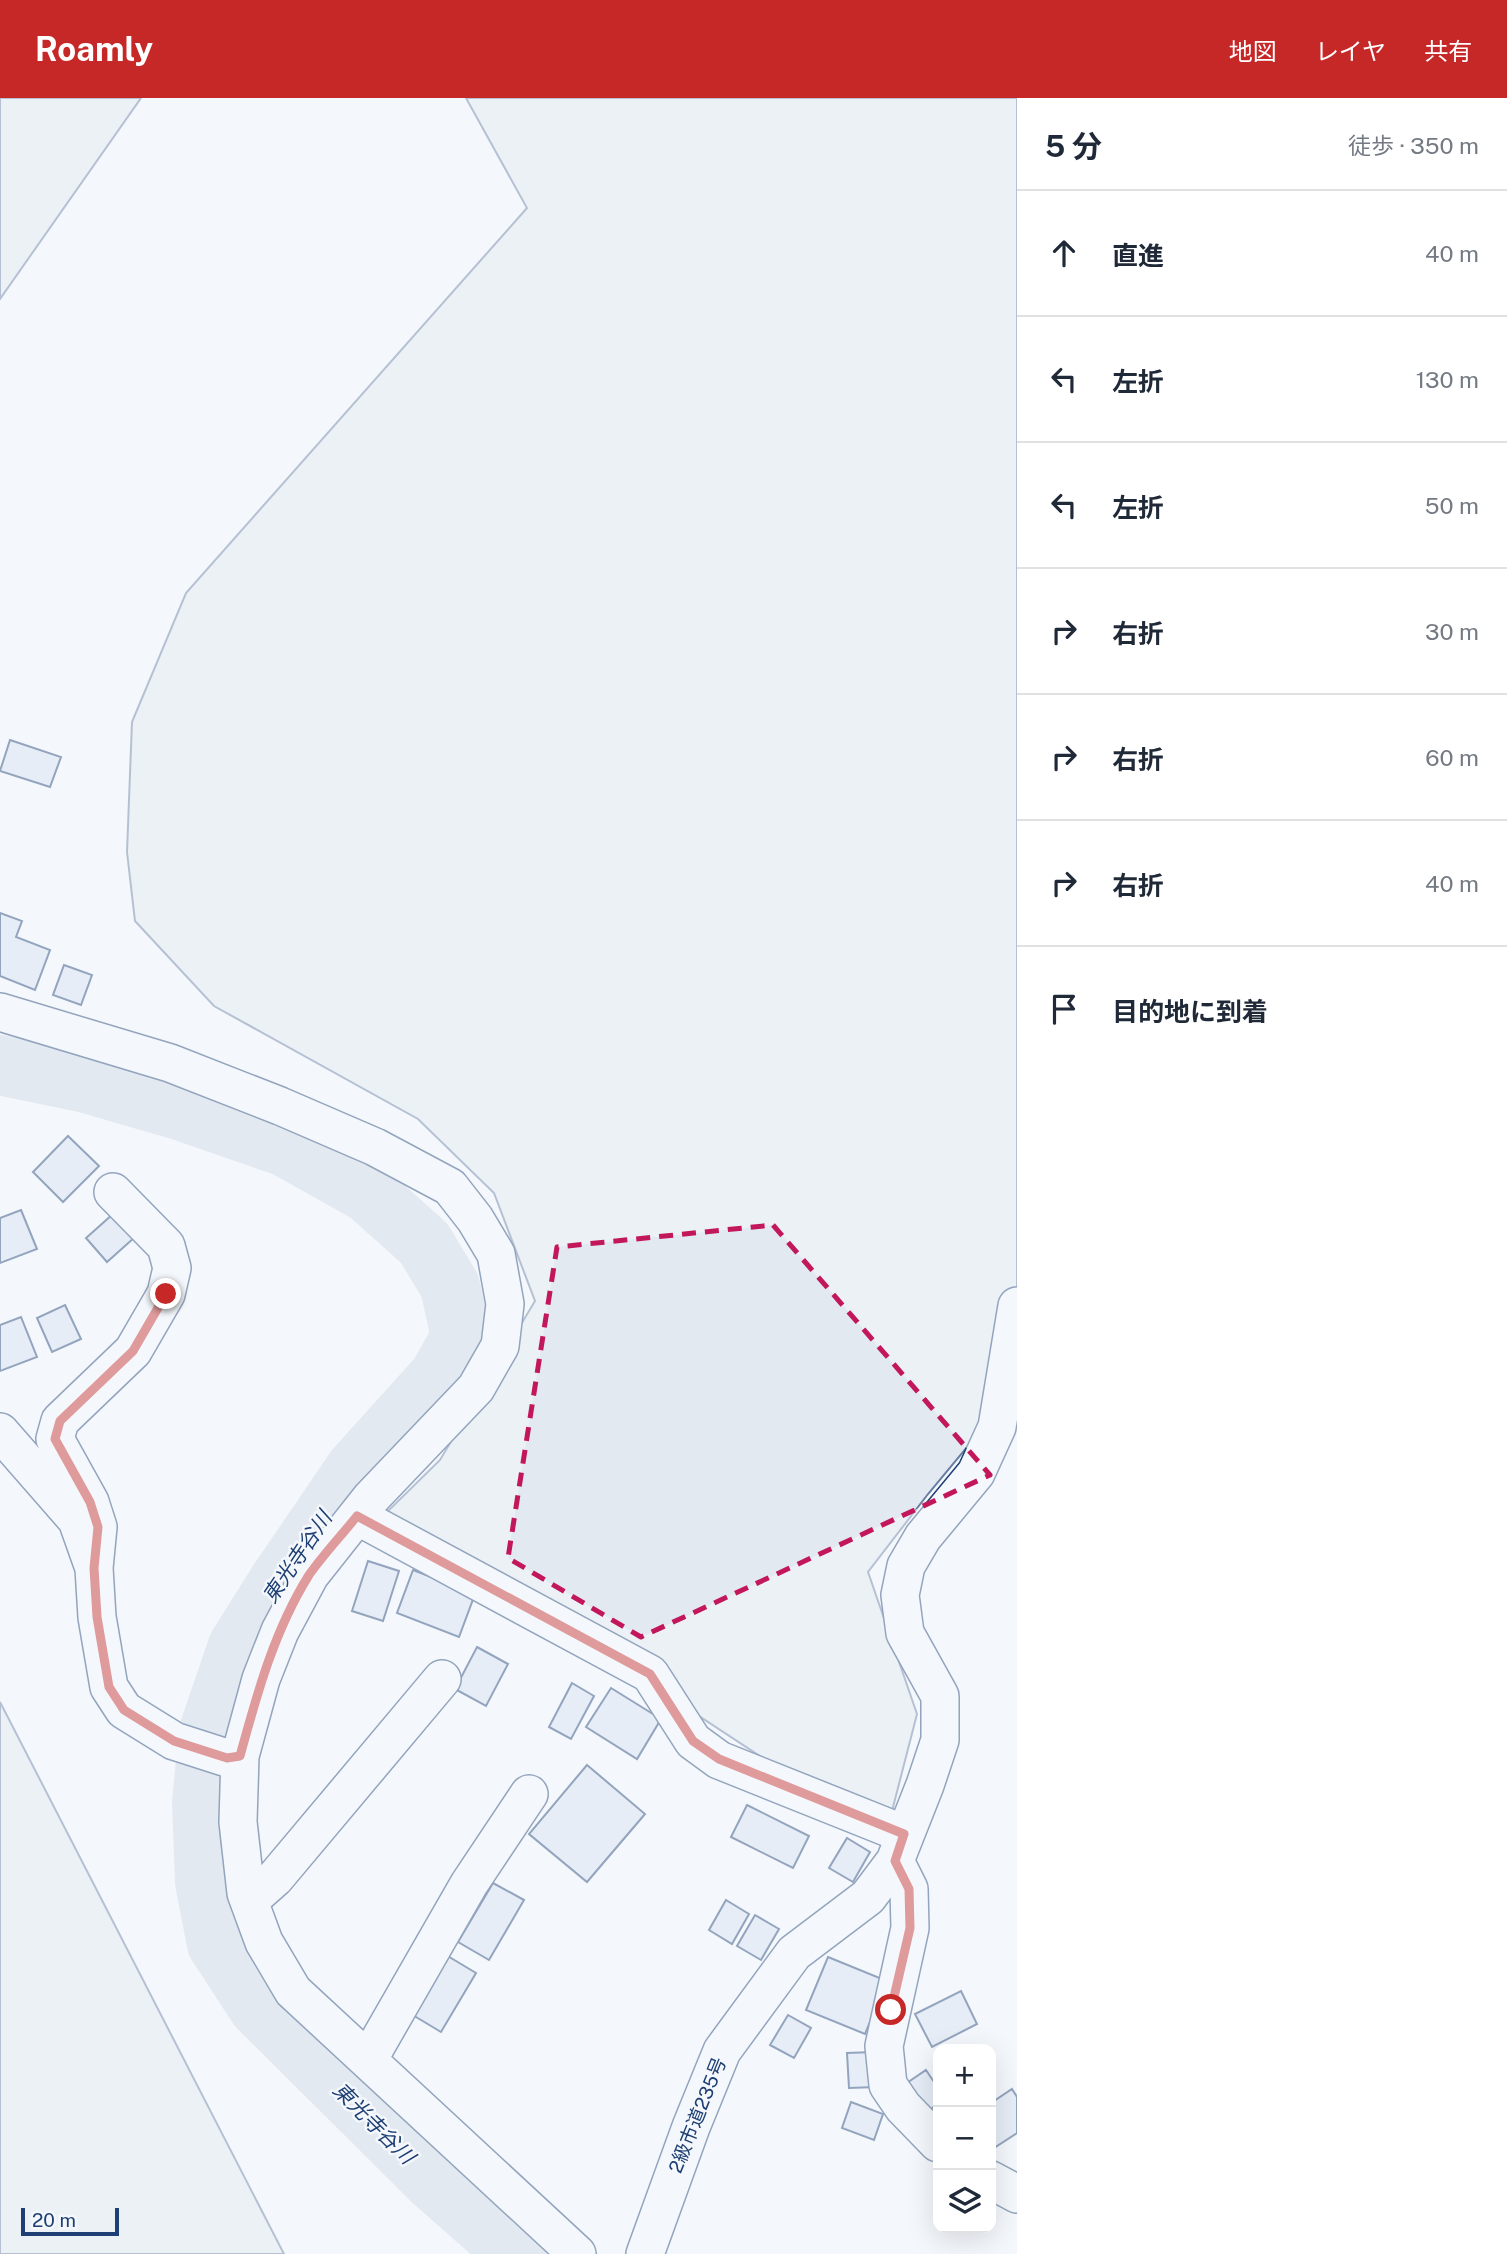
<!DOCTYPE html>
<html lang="ja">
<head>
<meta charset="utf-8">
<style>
  :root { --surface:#fff; --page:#f6f6f7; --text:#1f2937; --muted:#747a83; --line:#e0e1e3; --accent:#c62828 }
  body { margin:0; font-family:"Public Sans","Noto Sans JP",sans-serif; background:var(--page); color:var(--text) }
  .controls { position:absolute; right:21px; bottom:21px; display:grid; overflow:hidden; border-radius:14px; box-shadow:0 7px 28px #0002 }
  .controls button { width:63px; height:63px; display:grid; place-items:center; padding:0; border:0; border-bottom:2px solid var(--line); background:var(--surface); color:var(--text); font:35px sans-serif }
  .scale { position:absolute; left:21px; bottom:18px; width:98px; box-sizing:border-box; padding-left:7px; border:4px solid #1d3f73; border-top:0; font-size:19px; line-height:24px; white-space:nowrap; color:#1d3f73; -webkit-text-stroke:5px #f4f7fb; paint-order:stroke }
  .stop { position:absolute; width:21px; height:21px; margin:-16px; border:5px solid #c62828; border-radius:50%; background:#fff }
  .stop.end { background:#c62828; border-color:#fff; box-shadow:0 2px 7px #0008 }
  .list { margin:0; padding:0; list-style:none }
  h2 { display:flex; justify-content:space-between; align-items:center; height:91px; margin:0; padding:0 28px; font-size:30px }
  h2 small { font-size:23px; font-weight:400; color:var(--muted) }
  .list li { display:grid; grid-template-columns:46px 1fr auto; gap:21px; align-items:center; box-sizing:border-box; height:126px; padding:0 28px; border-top:2px solid var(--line) }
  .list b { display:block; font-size:26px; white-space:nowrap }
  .list em { font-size:23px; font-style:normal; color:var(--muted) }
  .icon { flex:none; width:38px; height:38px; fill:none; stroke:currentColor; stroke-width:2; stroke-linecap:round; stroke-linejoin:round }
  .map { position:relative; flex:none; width:1017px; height:2156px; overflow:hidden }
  header { display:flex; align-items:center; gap:42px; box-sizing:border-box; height:98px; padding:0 35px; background:var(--accent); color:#fff }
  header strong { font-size:33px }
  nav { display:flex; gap:38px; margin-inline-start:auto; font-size:24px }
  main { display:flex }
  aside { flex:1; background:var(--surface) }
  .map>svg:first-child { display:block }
  .green { fill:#e3e9f0; stroke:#687fa3; stroke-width:2 }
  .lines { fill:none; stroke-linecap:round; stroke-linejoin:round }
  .river { stroke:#cfd7e4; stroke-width:60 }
  .building { fill:#d5e0f0; stroke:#1d3f73; stroke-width:2 }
  .minor-casing { stroke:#1d3f73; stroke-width:40 }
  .minor { stroke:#f4f7fb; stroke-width:37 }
  .route { stroke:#c62828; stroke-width:9 }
  .marked { fill:none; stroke:#c2185b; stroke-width:5; stroke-dasharray:14 9; stroke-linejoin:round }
  .labels { text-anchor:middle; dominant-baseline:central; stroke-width:5; stroke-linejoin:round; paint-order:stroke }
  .street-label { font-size:19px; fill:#1d3f73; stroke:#f4f7fb }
  .water-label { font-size:21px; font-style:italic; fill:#1d3f73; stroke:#f4f7fb }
</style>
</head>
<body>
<header>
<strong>Roamly</strong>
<nav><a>地図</a><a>レイヤ</a><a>共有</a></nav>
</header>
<main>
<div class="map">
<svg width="1017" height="2156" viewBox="0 0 1017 2156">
  <rect width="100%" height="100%" fill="#f4f7fb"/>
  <!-- green -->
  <path class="green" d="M0,0H141L0,201Z
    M466,0H1017V1289L928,1396L868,1474L917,1616L891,1717L772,1666L565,1530L384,1417L440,1362L535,1203L494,1095L418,1021L214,908L135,823L127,754L132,624L186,495L527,110Z
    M0,1604L284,2156H0Z"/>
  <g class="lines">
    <!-- river -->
    <path class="river" d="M0,967L86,985L179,1012L286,1049L368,1095L424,1145L450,1188L461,1239L439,1278L356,1370L279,1483L238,1548L209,1633L202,1704L205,1784L217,1846L258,1909L433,2083L516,2156"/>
  </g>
  <!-- building -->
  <path class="building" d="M10,642L61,659L50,689L0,673Z
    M0,815L22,823L16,839L50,852L35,892L0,878Z
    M64,867L92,877L81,907L53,897Z
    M68,1038L99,1068L63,1104L33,1074Z
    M21,1112L37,1151L0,1165V1120Z
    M113,1116L135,1139L107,1164L86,1140Z
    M65,1207L81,1241L52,1254L37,1220Z
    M21,1219L37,1259L0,1273V1227Z
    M368,1463L399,1473L383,1523L352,1513Z
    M413,1472L475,1496L459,1539L397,1515Z
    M477,1549L508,1566L486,1608L455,1591Z
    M572,1585L594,1598L571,1641L549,1629Z
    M611,1590L661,1621L637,1661L586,1629Z
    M587,1667L645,1716L587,1784L529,1736Z
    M747,1707L809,1738L793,1770L731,1739Z
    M847,1740L870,1754L853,1784L829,1770Z
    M493,1785L524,1802L489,1862L458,1844Z
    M726,1802L749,1816L732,1846L709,1832Z
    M755,1817L779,1831L761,1862L737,1848Z
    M446,1857L476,1875L441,1934L411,1916Z
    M828,1859L887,1883L865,1936L806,1912Z
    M961,1893L977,1926L932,1949L915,1916Z
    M788,1917L811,1930L794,1960L770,1947Z
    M874,1954L876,1989L849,1990L847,1955Z
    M926,1972L938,1990V2006L923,2016L904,1987Z
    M1012,1991L1017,1999V2035L991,2052V2005Z
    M851,2004L883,2016L874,2042L842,2030Z"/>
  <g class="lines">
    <!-- minor casing -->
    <g class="minor-casing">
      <path id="minor" d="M0,914L170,965L280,1008L375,1049L450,1089L475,1121L496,1156L505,1206L500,1248L476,1290L371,1400L310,1477L280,1533L261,1581L240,1658L238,1724L246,1795L264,1844L293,1893L577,2156
        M0,1334L77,1422L94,1470L97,1519L109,1589L124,1612L174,1643L227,1660L240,1658
        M357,1418L650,1576L693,1643L719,1662L904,1736
        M94,1470L98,1429L90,1404L55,1341L60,1323L133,1253L166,1196L172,1170L166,1148L113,1094
        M895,1763L909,1791L910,1830L884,1948L888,1987L903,2009L938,2045
        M249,1803L275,1780L442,1581
        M368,1962L469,1786L529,1696
        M991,2082L1017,2096
        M645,2156L691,2029L722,1953L794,1855L868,1799L895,1763L925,1687L940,1642V1598L905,1535L900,1497L906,1468L923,1439L976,1375L997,1329L1017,1208"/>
    </g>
    <!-- minor -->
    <use href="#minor" class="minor"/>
  </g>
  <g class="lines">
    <!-- route -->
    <path class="route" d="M166,1196L133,1253L60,1323L55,1341L90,1404L98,1429L94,1470L97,1519L109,1589L124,1612L174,1643L227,1660L240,1658C257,1596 274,1533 309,1477C323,1457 341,1438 357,1418L650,1576L693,1643L719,1661L904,1736L895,1763L909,1791L910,1830L891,1912"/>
  </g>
  <!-- marked area -->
  <path d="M0 0H1017V2156H0ZM773,1127L990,1377L641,1539L508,1460L557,1149Z" fill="#f4f7fb" fill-opacity=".55" fill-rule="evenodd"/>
  <path class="marked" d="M773,1127L990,1377L641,1539L508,1460L557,1149Z"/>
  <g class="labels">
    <!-- street labels -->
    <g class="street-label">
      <text transform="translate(697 2017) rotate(-68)">2級市道235号</text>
    </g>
    <!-- water labels -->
    <g class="water-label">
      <text transform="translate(297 1459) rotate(-56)">東光寺谷川</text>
      <text transform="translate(374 2025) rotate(45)">東光寺谷川</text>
    </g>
  </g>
</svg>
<div class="controls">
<button>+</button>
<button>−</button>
<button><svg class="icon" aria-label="layers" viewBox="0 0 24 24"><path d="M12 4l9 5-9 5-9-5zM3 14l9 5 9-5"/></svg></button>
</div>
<div class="scale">20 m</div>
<div class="stop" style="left:891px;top:1912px"></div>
<div class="stop end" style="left:166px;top:1196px"></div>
</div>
<aside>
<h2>5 分<small>徒歩 · 350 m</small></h2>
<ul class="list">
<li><svg class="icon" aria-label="ahead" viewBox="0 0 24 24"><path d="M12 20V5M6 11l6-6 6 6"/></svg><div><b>直進</b></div><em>40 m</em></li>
<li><svg class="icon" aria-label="left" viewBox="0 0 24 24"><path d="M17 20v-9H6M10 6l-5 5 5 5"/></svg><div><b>左折</b></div><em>130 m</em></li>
<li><svg class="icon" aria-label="left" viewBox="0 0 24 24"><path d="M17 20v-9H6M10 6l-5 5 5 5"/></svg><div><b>左折</b></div><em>50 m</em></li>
<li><svg class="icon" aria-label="right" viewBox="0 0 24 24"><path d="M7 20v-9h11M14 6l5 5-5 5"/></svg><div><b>右折</b></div><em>30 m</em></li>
<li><svg class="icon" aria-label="right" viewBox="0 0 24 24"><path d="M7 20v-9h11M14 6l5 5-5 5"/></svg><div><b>右折</b></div><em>60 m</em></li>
<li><svg class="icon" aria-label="right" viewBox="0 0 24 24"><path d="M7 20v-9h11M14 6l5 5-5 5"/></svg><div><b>右折</b></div><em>40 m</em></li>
<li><svg class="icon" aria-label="arrive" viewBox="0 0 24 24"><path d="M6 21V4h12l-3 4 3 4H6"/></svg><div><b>目的地に到着</b></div></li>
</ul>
</aside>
</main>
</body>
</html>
